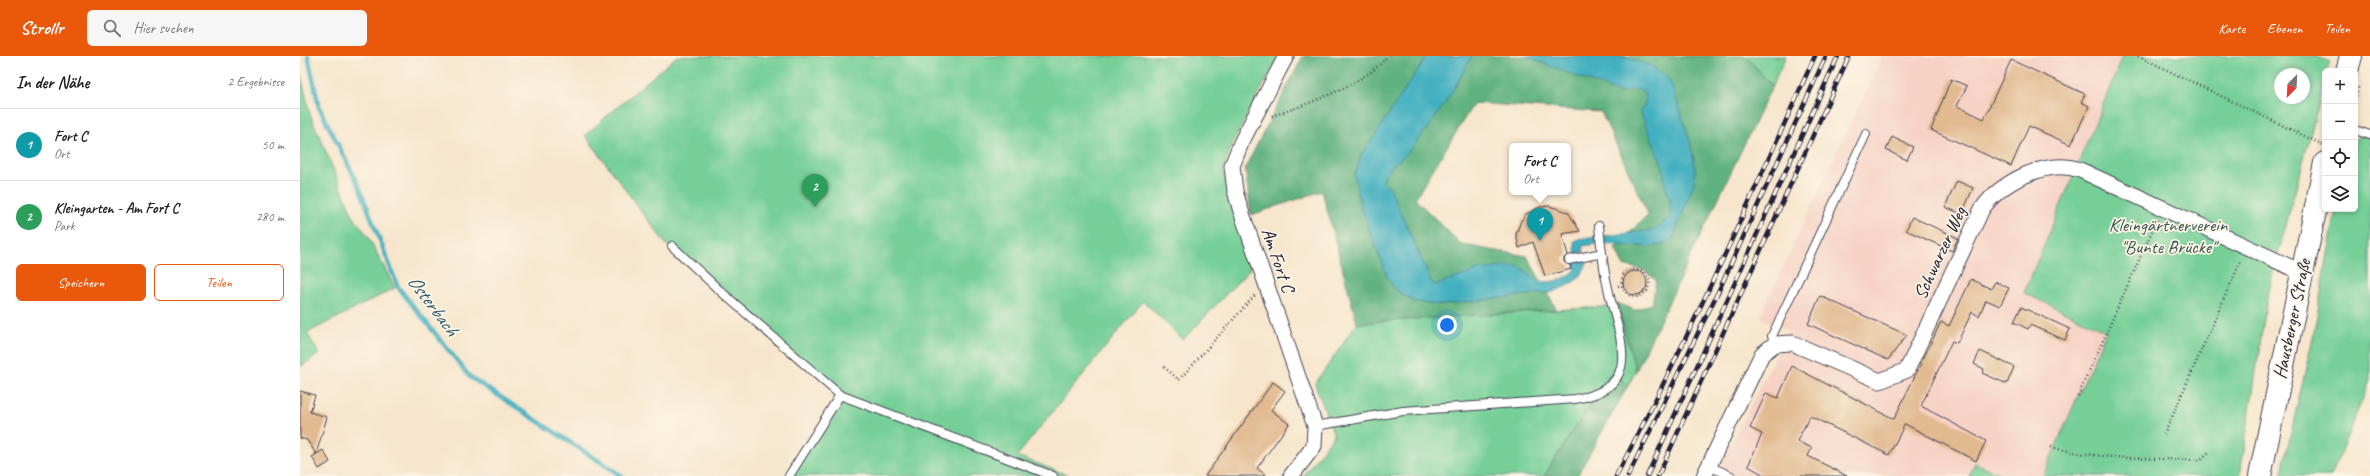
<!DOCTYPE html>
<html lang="de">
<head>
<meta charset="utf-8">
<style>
  :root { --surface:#fff; --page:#f6f6f6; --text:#222; --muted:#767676; --line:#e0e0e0; --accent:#ea580c }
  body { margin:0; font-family:Caveat,sans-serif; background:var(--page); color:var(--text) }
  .controls { position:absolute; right:12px; top:12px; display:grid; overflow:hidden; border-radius:6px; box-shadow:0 2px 6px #0003 }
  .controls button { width:36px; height:36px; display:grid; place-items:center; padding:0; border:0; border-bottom:1px solid var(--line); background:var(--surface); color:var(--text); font:20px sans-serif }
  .compass { position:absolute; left:1974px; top:12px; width:36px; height:36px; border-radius:50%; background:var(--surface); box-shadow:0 2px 6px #0003; rotate:204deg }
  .you { position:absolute; left:1147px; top:269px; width:14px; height:14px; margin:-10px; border:3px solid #fff; border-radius:50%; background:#1a73e8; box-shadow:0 0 0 6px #1a73e833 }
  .badge { display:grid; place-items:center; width:26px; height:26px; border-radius:50%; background:var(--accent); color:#fff; font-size:13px; font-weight:700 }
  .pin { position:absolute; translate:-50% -33px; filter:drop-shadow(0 1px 2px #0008) }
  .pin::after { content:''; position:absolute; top:21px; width:14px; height:12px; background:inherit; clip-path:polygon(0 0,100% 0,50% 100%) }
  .popup { position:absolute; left:1209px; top:87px; width:62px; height:52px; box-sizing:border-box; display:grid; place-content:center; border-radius:6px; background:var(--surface); filter:drop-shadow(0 1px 3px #0005); font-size:13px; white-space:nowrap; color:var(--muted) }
  .popup b { font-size:15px; color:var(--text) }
  .popup::after { content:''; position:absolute; left:50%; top:100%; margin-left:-8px; border:8px solid transparent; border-top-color:var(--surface) }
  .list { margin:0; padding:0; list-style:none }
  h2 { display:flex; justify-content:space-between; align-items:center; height:52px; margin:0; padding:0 16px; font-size:17px }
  h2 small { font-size:13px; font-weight:400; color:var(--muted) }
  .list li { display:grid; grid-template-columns:26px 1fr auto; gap:12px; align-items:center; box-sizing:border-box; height:72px; padding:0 16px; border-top:1px solid var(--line) }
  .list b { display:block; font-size:15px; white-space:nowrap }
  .list p { margin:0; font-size:13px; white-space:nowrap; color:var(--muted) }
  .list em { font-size:13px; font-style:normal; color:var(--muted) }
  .actions { display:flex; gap:8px; padding:12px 16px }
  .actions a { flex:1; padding:9px 0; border:1px solid var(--accent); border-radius:6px; text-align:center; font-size:14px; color:var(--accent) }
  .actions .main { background:var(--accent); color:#fff }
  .icon { flex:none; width:22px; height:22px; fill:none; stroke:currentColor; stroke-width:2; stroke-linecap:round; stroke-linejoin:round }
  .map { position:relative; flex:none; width:2070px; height:420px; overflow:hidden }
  header { display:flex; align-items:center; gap:24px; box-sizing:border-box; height:56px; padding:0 20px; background:var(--accent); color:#fff }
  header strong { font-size:19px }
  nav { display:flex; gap:22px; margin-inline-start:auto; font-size:14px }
  .search { width:280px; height:36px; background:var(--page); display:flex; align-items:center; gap:10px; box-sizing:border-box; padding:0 14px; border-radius:6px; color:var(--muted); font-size:15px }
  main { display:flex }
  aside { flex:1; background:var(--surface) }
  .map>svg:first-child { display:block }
  .built { fill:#f6d2c4 }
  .green { fill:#75cf97; stroke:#4c7869; fill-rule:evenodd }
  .forest { fill:#60b280; stroke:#416a5e }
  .water { fill:#43b0c0; stroke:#32697e }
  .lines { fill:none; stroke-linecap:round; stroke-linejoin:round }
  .stream { stroke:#43b0c0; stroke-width:4.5 }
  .building { fill:#e1ba90 }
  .lane-casing { stroke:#423f51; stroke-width:10 }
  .street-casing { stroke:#423f51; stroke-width:17 }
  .secondary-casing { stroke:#423f51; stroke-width:24 }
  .path { stroke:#423f51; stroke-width:2.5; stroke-dasharray:1 3; stroke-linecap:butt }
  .lane { stroke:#fff; stroke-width:8 }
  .street { stroke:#fff; stroke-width:15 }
  .secondary { stroke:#fff; stroke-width:22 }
  .rail-casing { stroke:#22223b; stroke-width:4.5 }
  .rail { stroke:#fcf5e5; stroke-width:3; stroke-dasharray:9; stroke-linecap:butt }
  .labels { text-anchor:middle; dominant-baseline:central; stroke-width:3.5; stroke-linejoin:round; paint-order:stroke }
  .park-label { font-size:19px; fill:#3b5657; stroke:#fcf5e5 }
  .street-label { font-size:19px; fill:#22223b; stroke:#fcf5e5 }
  .water-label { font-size:20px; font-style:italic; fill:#2f5b70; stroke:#fcf5e5 }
</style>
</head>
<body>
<header>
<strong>Strollr</strong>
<div class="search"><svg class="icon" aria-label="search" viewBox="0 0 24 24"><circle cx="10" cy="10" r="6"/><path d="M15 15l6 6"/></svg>Hier suchen</div>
<nav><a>Karte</a><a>Ebenen</a><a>Teilen</a></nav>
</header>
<main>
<aside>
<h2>In der Nähe<small>2 Ergebnisse</small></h2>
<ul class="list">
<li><span class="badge" style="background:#0f9aa8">1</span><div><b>Fort C</b><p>Ort</p></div><em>50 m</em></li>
<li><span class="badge" style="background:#2e9e5b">2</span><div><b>Kleingarten - Am Fort C</b><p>Park</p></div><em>280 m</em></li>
</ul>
<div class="actions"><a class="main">Speichern</a><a>Teilen</a></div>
</aside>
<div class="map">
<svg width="2070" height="420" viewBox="0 0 2070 420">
  <rect width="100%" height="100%" fill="#fcf5e5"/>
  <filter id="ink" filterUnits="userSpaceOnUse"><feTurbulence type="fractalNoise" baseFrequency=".025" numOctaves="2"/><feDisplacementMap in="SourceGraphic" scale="8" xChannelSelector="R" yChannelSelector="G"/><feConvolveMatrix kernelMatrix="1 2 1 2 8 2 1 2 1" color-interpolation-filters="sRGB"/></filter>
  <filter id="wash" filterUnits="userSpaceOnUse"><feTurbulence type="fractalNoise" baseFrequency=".012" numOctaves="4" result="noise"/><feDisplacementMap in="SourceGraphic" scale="16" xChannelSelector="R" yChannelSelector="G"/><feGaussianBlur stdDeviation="0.9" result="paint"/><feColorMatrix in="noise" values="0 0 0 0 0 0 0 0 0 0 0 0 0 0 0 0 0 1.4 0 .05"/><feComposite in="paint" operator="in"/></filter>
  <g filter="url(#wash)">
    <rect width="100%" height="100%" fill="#f7e6cd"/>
    <!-- built -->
    <path class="built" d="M1582,0H1823L1772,119L1725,237L1806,275L1743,420H1704L1675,407L1669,420H1415L1488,275L1460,261Z"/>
    <!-- green -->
    <path class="green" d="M377,0H979L934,84L923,114L950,213L883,284L843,245L717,400L770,420H489L540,338L365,187L285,79Z
      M1446,0H1486L1472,30Z
      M1823,0H2015L2030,6L2027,15H2025V24L1968,236L1940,420H1743L1806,275L1724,237ZM1980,18H2004V42H1980Z
      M0,15L10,58L54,162L68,180L95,232L7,277L19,298L0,311Z
      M2061,79L2070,82V325L2031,420H1981L2013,281L2036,153H2055V83Z
      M1317,250L1336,315L1328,330L1313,313L1244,420H1003L1034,379L1015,328L1057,267Z
      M1675,407L1704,420H1669Z"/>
    <!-- forest -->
    <path class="forest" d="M1003,0H1446L1472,30L1336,315L1317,247L1335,254L1352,248L1356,224L1343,214L1323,209L1315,192L1348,158L1301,56L1174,47L1115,143L1162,189L1227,200L1257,254L1057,267L1022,135L951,159L945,112Z
      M1313,313L1328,330L1277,420H1244Z"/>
    <!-- water -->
    <path class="water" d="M1127,0H1172C1155,33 1134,66 1110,94C1101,105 1085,110 1083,125L1090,132L1132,227L1136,229L1181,213L1218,210C1225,213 1229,219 1235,223C1246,230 1269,223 1276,213L1275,205L1285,203L1287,208L1280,221L1271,228L1253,236L1142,249L1114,246L1095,233L1087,221L1062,154L1054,120L1061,100Z
      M1225,0H1320L1350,9L1363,18L1371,27L1391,88L1395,110L1394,127L1373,183C1356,197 1325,187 1304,189V180L1354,174L1370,161L1371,148L1365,129L1363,111L1340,55C1355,34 1338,29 1320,37Z
      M1296,180L1297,188L1283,190L1284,196L1276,198L1274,186L1278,183Z"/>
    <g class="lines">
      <!-- stream -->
      <path class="stream" d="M8,0L19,51L59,130L98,231L170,321L322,420"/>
    </g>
    <g id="blocks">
      <!-- building -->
      <path class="building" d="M1711,4L1785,38L1781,46L1789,50L1771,89L1729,70L1711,110L1631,74L1651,23L1667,30L1657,50L1684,63Z
        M1592,81L1613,91L1607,104L1586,94Z
        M1657,125L1673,132L1662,158L1645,151Z
        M1249,150L1268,156L1280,175L1262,178L1268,199L1264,202V206L1270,209L1271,213L1245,220L1233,186L1219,192L1216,178L1221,165L1226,158L1240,151Z
        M1612,161L1658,182L1652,195L1606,174Z
        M1323 227a12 12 0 1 1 24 0a12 12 0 1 1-24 0Z
        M1671,223L1691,233L1695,226L1709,232L1700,250L1686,244L1679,260L1672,256L1657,287L1652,285L1621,350L1686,385L1676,405L1605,368L1589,399L1510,360L1497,385L1512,392L1508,400L1547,420H1466L1448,410L1462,378L1450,372L1466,337L1478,342L1492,310L1594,363L1641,266L1649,270Z
        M1520,240L1607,279L1588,304L1508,268Z
        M1721,251L1770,273L1765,284L1730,269L1728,273L1714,266Z
        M1680,295L1714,311L1707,328L1682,317L1684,313L1674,308Z
        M973,326L985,335L971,354L989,368L957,412L967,420H905Z
        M0,335L15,339L10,356L27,361L16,398L7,384L0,382Z
        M23,394L30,406L19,413L12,401Z"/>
    </g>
  </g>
  <g filter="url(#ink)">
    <use href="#blocks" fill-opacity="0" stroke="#423f51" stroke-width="1"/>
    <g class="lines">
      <!-- lane casing -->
      <g class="lane-casing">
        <path id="lane" d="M2055,74L2070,79
          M372,190L417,232L540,339L753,420
          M1269,204L1302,197
          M1475,288L1472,280L1566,78
          M1015,370L1103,355L1275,343C1347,332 1318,280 1308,232C1303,212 1301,191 1299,170
          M1409,410L1431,420
          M489,420L540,339"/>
      </g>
      <!-- street casing -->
      <g class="street-casing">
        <path id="street" d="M986,0L941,87L932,110L935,135L940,152L1015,370L1014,390L991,420
          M1404,420L1462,298L1475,288L1492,287L1580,325L1607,314L1682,153C1701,126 1747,102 1780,114L2001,216"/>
      </g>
      <!-- secondary casing -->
      <g class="secondary-casing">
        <path id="secondary" d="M2047,15L2051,0
          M1960,420L2025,107"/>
      </g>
      <!-- path -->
      <path class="path" d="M1838,0L2023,89
        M2055,44L2059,29
        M972,60C1003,50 1069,27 1087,0
        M1318,230L1321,229L1328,239L1338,241L1347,235L1350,225L1343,215L1332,213L1323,219L1321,229
        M864,311L879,324L955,239
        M1778,340L1857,164
        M1864,379L1941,204
        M1751,391C1799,404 1850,402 1900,404L1909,396"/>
      <!-- lane -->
      <use href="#lane" class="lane"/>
      <!-- street -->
      <use href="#street" class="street"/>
      <!-- secondary -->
      <use href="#secondary" class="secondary"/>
      <!-- rail casing -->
      <g class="rail-casing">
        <path id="rail" d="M1316,420C1389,283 1451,141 1515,0
          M1328,420L1419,234L1526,0
          M1347,420L1538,0
          M1358,420L1549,0"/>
      </g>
      <!-- rail -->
      <use href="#rail" class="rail"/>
    </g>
  </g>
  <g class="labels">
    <!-- park labels -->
    <g class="park-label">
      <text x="1868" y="169">Kleingärtnerverein<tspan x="1868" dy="22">"Bunte Brücke"</tspan></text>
    </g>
    <!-- street labels -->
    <g class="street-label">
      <text transform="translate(1640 197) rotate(-65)">Schwarzer Weg</text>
      <text transform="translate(978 204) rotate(71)">Am Fort C</text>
      <text transform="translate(1992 263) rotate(-78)">Hausberger Straße</text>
    </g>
    <!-- water labels -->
    <g class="water-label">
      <text transform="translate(133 249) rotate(53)">Osterbach</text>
    </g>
  </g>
</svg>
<div class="controls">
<button>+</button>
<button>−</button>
<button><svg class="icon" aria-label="locate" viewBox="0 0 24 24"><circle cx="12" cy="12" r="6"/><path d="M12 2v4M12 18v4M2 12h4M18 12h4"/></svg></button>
<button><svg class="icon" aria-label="layers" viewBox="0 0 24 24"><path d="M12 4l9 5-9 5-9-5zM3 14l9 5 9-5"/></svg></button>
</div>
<svg class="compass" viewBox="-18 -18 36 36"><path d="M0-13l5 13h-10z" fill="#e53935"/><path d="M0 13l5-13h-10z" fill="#767676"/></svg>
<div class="you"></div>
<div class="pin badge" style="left:1240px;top:185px;background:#0f9aa8">1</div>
<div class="popup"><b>Fort C</b>Ort</div>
<div class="pin badge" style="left:515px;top:151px;background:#2e9e5b">2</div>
</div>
</main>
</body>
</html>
